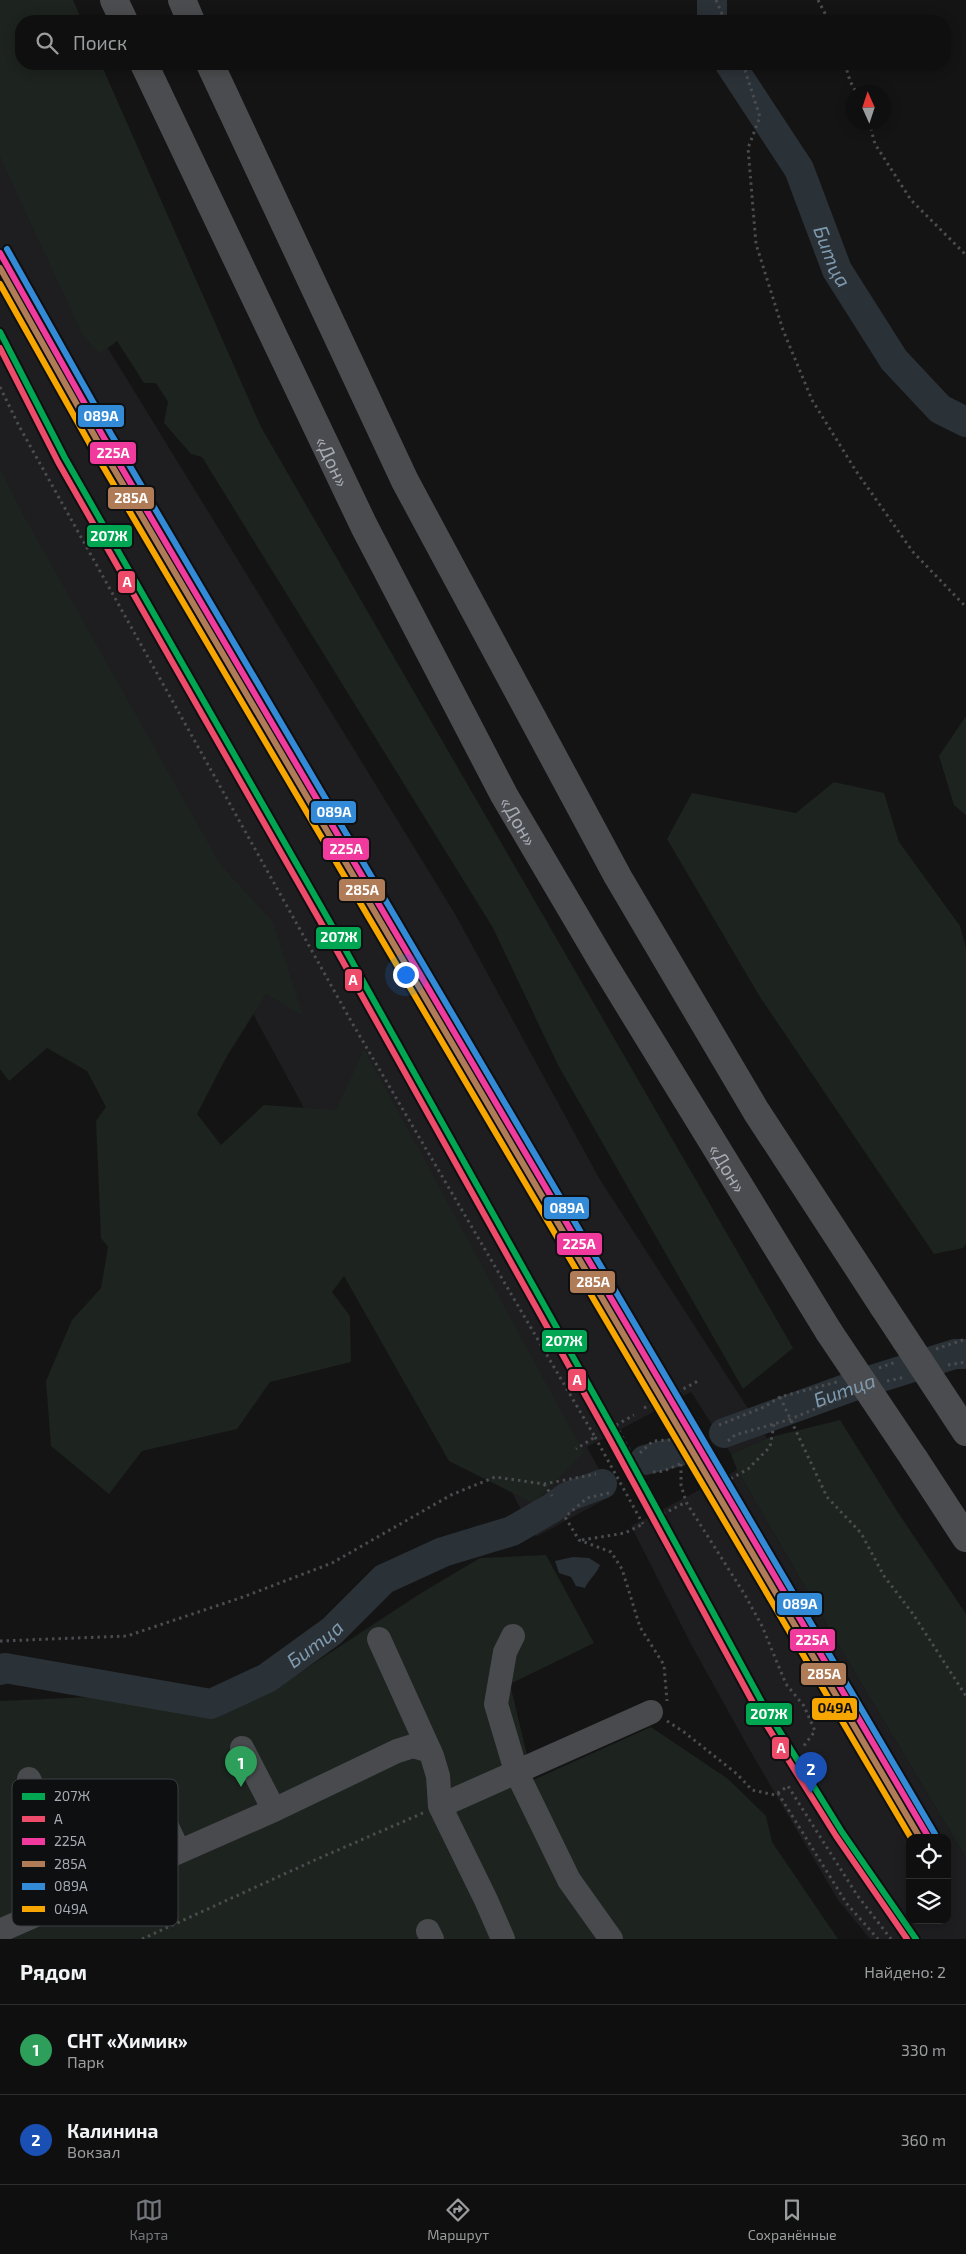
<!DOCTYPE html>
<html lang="ru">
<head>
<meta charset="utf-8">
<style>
  :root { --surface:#0f0f0f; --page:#181818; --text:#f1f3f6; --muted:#9b9c9e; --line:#2f2f2f; --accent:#73767d }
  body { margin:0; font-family:"Exo 2",sans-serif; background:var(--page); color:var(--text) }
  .controls { position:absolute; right:15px; bottom:15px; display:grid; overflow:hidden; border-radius:10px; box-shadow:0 2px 12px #0003 }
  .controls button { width:45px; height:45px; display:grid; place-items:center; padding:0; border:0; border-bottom:1px solid var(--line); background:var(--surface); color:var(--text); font:25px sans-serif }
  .compass { position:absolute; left:846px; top:85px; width:45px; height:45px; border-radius:50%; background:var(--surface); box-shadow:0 2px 12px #0003; rotate:357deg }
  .you { position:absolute; left:405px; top:974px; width:18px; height:18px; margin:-12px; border:4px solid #fff; border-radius:50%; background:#1a73e8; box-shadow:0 0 0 8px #1a73e833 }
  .badge { display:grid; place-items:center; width:32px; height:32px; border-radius:50%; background:var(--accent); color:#fff; font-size:16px; font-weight:700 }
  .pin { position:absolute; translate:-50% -41px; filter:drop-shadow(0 1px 2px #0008) }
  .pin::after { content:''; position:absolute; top:26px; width:18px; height:15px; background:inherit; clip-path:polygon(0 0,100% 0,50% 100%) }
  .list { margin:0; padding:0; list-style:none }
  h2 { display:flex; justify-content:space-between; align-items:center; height:65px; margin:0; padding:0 20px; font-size:21px }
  h2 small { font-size:16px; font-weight:400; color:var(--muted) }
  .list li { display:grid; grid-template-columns:32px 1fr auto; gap:15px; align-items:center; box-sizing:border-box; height:90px; padding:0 20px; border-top:1px solid var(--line) }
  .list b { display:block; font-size:19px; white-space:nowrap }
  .list p { margin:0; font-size:16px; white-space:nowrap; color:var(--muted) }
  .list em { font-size:16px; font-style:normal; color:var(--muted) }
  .icon { flex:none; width:28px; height:28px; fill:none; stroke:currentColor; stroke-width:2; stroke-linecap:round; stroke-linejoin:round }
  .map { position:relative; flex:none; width:966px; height:1939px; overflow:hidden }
  .search { position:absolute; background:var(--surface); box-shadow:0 2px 12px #0003; left:15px; right:15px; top:15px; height:55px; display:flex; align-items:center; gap:12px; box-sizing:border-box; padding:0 18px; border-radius:20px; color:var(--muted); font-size:19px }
  .sheet { height:245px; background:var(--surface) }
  nav { display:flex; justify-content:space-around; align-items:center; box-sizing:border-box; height:70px; border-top:1px solid var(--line); background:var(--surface); font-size:14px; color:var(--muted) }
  nav a { display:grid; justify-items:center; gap:2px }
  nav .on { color:var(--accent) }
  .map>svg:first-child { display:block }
  .built { fill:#1e1e20; fill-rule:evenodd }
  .green { fill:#1d231e }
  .water { fill:#2a3137 }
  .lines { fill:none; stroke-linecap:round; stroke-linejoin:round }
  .river { stroke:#2a3137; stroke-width:30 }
  .path { stroke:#4a4c4f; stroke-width:3; stroke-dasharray:2.5 4; stroke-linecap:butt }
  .minor { stroke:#494a4d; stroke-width:24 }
  .highway { stroke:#4b4c4f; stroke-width:28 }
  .path-bridge { stroke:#4a4c4f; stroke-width:3; stroke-dasharray:2.5 4; stroke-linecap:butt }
  .highway-bridge { stroke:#4b4c4f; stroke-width:28 }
  .rail-1-casing { stroke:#0e0f10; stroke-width:10 }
  .rail-2-casing { stroke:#0e0f10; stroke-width:10 }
  .rail-3-casing { stroke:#0e0f10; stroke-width:10 }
  .rail-4-casing { stroke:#0e0f10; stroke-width:10 }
  .rail-5-casing { stroke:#0e0f10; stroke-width:10 }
  .rail-6-casing { stroke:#0e0f10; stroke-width:10 }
  .rail-1 { stroke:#00a651; stroke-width:6 }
  .rail-2 { stroke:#ee4a6a; stroke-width:6 }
  .rail-3 { stroke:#f13a9d; stroke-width:6 }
  .rail-4 { stroke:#b07c57; stroke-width:6 }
  .rail-5 { stroke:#338bd7; stroke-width:6 }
  .rail-6 { stroke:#f7a600; stroke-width:6 }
  .labels { text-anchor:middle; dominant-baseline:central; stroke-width:4; stroke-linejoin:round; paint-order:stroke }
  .street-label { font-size:19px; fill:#a6abb5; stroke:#0e0f10 }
  .water-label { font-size:20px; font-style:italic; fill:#7e99ae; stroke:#0e0f10 }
  .key { fill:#0e0f10; stroke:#3c3e42; stroke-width:1 }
  .key-label { font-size:14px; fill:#a6abb5 }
  .line-badge { stroke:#0e0f10; stroke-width:2 }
  .badge-label { font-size:14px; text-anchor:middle; font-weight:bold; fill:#fff }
  .pale-badge-label { font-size:14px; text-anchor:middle; font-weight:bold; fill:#111 }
</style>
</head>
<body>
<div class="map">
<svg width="966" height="1939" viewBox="0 0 966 1939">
  <rect width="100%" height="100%" fill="#141414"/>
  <!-- built -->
  <path class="built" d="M0,128L63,275L455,914L599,1178L767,1438L731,1454L691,1392L587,1447L613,1495L536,1537L0,546Z
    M737,1470L855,1673L966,1858V1939H870L838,1900L752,1754L692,1646L631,1526ZM910,1838H947V1920H910Z"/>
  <!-- green -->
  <path class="green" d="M0,0H73L82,21H21V64H101L261,427L793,1348L743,1389L558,1065L493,928L202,457L191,454L164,423L168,402L156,383H144L117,341L100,354L83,336L0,157Z
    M0,468L24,516L220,864L273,922L303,1016L266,994L227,1056L197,1114L221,1145L264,1105L336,1110L364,1049L584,1453L533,1503L449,1461L344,1276L332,1292L350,1316L351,1362L270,1382L237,1429L142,1451L109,1494L51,1446L46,1381L72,1320L101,1288L108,1247L101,1238L96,1121L106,1107L87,1071L47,1048L9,1081L0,1069Z
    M966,716V815L954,805L939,756Z
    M834,782L884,793L899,842L960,926L966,948V1244L963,1248L934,1254L760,997L667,839L692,793L796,813Z
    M840,1420L897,1511L966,1614V1858L855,1673L737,1470L731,1454L767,1438Z
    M546,1555L594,1643L510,1684L533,1780L651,1727L728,1779L766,1816L772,1842L838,1939H0V1701L275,1689L418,1595L480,1558Z"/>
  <!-- water -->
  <path class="water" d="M573,1557L589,1558L600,1565C596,1575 589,1579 585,1588L576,1586L571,1577L559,1573L555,1561Z"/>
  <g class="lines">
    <!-- river -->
    <g class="river">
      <path d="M712,0V21"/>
      <path id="s1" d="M730,64L799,169L837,270L894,360L940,409L966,422"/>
      <path id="s2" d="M724,1433L862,1383L955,1354H966"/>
      <path d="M645,1460L692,1448"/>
      <path id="s3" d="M0,1670L5,1668L211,1704L267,1678L332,1631L384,1579L443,1552L512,1531L552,1508L567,1497L602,1484"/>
    </g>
    <!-- path -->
    <path class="path" d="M716,0L725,21
      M818,0L829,21
      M743,64L760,117L748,148L756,244L783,330L812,400L856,471L913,552L966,607
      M845,64L850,81L856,92
      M869,122L875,144L911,200L966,255
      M0,387L19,426L351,1021L595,1437L576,1449
      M936,1349L966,1339
      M948,1365L966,1362
      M879,1368L896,1362
      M887,1381L906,1377
      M672,1395L698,1381
      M780,1397L827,1497L861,1533L884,1576L913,1614L966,1696
      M644,1408L665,1398
      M616,1425L634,1415
      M719,1425L764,1407L780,1397L837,1382
      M728,1441L735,1435L788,1420L846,1396
      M640,1453L653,1441L686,1439
      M681,1464V1485L686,1502L745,1595L762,1626L786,1684L804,1706L815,1731L803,1747
      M653,1472L664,1471L697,1456
      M725,1482L748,1469L770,1447L774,1424
      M544,1484L552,1496
      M609,1493L587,1498L565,1517L579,1540L611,1552L622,1569L640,1627L664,1665L667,1701
      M663,1514L686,1502
      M582,1540L625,1533L643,1524
      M0,1641L127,1636L243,1597L332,1563L451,1495L495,1477L544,1484L596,1474
      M667,1721L684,1732L737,1774L752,1790L775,1795L788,1786L857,1895L891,1939
      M778,1793L847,1904L878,1939
      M142,1939L315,1860L423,1813"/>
    <!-- minor -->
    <path class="minor" d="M513,1636L505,1652L496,1704L516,1771L569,1880L611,1939
      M379,1639L432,1756L438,1776L440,1806L486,1900L503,1939
      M242,1748L274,1810
      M29,1779L83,1895
      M153,1797L179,1852
      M440,1806L651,1712
      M4,1929L274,1810L397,1751L413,1746L430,1751
      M428,1931L432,1939"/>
    <!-- highway -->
    <g class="highway">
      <path d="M114,0L124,21"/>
      <path d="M182,0L191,21"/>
      <path id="s4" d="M144,64L364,526L504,795L603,963L829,1332"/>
      <path d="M210,64L405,481L618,877L756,1111L883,1306"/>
      <path d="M915,1460L966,1538"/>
    </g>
    <!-- path-bridge -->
    <path class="path-bridge" d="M672,1395L725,1482
      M665,1398L719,1485
      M616,1425L663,1514
      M595,1437L643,1524"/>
    <!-- highway-bridge -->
    <path class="highway-bridge" d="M883,1306L966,1432
      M829,1332L915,1460"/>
    <!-- rail-1 casing -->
    <g class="rail-1-casing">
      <path id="rail-1" d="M0,332L65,458L335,931L615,1432L764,1706L842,1832L916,1939"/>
    </g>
    <!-- rail-2 casing -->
    <g class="rail-2-casing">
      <path id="rail-2" d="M0,348L58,462L328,935L608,1436L757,1710L836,1836L907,1939"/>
    </g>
    <!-- rail-3 casing -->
    <g class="rail-3-casing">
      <path id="rail-3" d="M0,253L104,438L929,1838"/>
    </g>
    <!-- rail-4 casing -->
    <g class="rail-4-casing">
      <path id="rail-4" d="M0,268L98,442L920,1838"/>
    </g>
    <!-- rail-5 casing -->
    <g class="rail-5-casing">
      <path id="rail-5" d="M7,249L111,434L935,1834"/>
    </g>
    <!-- rail-6 casing -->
    <g class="rail-6-casing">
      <path id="rail-6" d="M0,284L91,446L911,1838"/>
    </g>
    <!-- rail-1 -->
    <use href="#rail-1" class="rail-1"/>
    <!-- rail-2 -->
    <use href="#rail-2" class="rail-2"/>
    <!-- rail-3 -->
    <use href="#rail-3" class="rail-3"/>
    <!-- rail-4 -->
    <use href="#rail-4" class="rail-4"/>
    <!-- rail-5 -->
    <use href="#rail-5" class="rail-5"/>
    <!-- rail-6 -->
    <use href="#rail-6" class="rail-6"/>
  </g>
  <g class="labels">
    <!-- street labels -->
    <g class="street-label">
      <text stroke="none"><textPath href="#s4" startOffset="440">«Дон»</textPath></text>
      <text stroke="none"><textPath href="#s4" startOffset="845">«Дон»</textPath></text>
      <text stroke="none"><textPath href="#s4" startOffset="1250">«Дон»</textPath></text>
    </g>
    <!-- water labels -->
    <g class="water-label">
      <text stroke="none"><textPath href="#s1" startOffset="219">Битца</textPath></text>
      <text stroke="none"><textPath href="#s2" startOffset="128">Битца</textPath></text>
      <text stroke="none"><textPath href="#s3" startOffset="335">Битца</textPath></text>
    </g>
  </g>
  <!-- legend -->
  <rect x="12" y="1779" width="166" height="147" rx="8" class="key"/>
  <rect x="22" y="1793" width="23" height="7" fill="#00a651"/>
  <rect x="22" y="1816" width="23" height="6" fill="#ee4a6a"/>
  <rect x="22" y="1838" width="23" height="7" fill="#f13a9d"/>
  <rect x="22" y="1861" width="23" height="6" fill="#b07c57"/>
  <rect x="22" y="1883" width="23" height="7" fill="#338bd7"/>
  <rect x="22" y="1906" width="23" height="6" fill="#f7a600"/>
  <g class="key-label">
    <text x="54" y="1801">207Ж</text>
    <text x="54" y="1824">A</text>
    <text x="54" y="1846">225А</text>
    <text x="54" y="1869">285А</text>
    <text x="54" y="1891">089А</text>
    <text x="54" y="1914">049А</text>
  </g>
  <g class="line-badge">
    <rect x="77" y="404" width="48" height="24" rx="5" fill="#338bd7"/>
    <rect x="89" y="441" width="48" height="24" rx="5" fill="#f13a9d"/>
    <rect x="107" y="486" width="48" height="24" rx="5" fill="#b07c57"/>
    <rect x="86" y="524" width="47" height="24" rx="5" fill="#00a651"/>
    <rect x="117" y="570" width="19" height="24" rx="5" fill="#ee4a6a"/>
    <rect x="310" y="800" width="47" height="24" rx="5" fill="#338bd7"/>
    <rect x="322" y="837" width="48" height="24" rx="5" fill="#f13a9d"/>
    <rect x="338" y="878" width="48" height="24" rx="5" fill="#b07c57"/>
    <rect x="315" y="926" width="47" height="24" rx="5" fill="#00a651"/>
    <rect x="344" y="968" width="19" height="24" rx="5" fill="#ee4a6a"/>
    <rect x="543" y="1196" width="47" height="24" rx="5" fill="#338bd7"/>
    <rect x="556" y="1232" width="47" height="24" rx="5" fill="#f13a9d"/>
    <rect x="569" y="1270" width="47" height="24" rx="5" fill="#b07c57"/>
    <rect x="541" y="1329" width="47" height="24" rx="5" fill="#00a651"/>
    <rect x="567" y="1368" width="20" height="24" rx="5" fill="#ee4a6a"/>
    <rect x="776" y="1592" width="47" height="24" rx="5" fill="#338bd7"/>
    <rect x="789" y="1628" width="47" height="24" rx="5" fill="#f13a9d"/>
    <rect x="800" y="1662" width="47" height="24" rx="5" fill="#b07c57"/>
    <rect x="811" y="1697" width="47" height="24" rx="5" fill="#f7a600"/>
    <rect x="745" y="1702" width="48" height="24" rx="5" fill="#00a651"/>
    <rect x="771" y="1736" width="19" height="24" rx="5" fill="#ee4a6a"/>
  </g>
  <g class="badge-label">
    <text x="101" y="421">089А</text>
    <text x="113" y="458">225А</text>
    <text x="131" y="503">285А</text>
    <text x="109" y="541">207Ж</text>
    <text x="127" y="587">A</text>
    <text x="334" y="817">089А</text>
    <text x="346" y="854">225А</text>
    <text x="362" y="895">285А</text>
    <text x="339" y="942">207Ж</text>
    <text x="353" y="985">A</text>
    <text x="567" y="1213">089А</text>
    <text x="579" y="1249">225А</text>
    <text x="593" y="1287">285А</text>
    <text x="564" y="1346">207Ж</text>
    <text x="577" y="1385">A</text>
    <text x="800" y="1609">089А</text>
    <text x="812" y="1645">225А</text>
    <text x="824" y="1679">285А</text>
    <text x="769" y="1719">207Ж</text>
    <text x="781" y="1753">A</text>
  </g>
  <g class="pale-badge-label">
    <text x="835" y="1713">049А</text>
  </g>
</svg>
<div class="controls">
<button><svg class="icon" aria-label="locate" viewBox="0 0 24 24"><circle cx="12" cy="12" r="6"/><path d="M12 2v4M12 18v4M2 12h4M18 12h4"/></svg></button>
<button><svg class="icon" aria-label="layers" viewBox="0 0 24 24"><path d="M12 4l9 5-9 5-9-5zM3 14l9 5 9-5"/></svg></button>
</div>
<svg class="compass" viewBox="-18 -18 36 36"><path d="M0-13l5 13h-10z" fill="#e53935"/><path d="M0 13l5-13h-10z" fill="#9b9c9e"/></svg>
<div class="you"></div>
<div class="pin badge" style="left:241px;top:1787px;background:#2e9e5b">1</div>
<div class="pin badge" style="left:811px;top:1793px;background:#1a4fb4">2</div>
<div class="search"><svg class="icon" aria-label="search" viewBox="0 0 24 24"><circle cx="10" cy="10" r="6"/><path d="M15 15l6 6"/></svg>Поиск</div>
</div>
<section class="sheet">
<h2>Рядом<small>Найдено: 2</small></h2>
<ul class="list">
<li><span class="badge" style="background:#2e9e5b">1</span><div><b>СНТ «Химик»</b><p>Парк</p></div><em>330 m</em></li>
<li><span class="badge" style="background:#1a4fb4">2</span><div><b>Калинина</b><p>Вокзал</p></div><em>360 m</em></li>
</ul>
</section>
<nav>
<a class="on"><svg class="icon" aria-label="map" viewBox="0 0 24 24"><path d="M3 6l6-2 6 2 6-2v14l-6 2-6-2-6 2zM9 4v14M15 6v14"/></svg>Карта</a>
<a><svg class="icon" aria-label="directions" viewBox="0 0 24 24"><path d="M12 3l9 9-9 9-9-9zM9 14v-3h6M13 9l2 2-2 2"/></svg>Маршрут</a>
<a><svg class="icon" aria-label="saved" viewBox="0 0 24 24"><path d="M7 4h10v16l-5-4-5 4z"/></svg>Сохранённые</a>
</nav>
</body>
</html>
